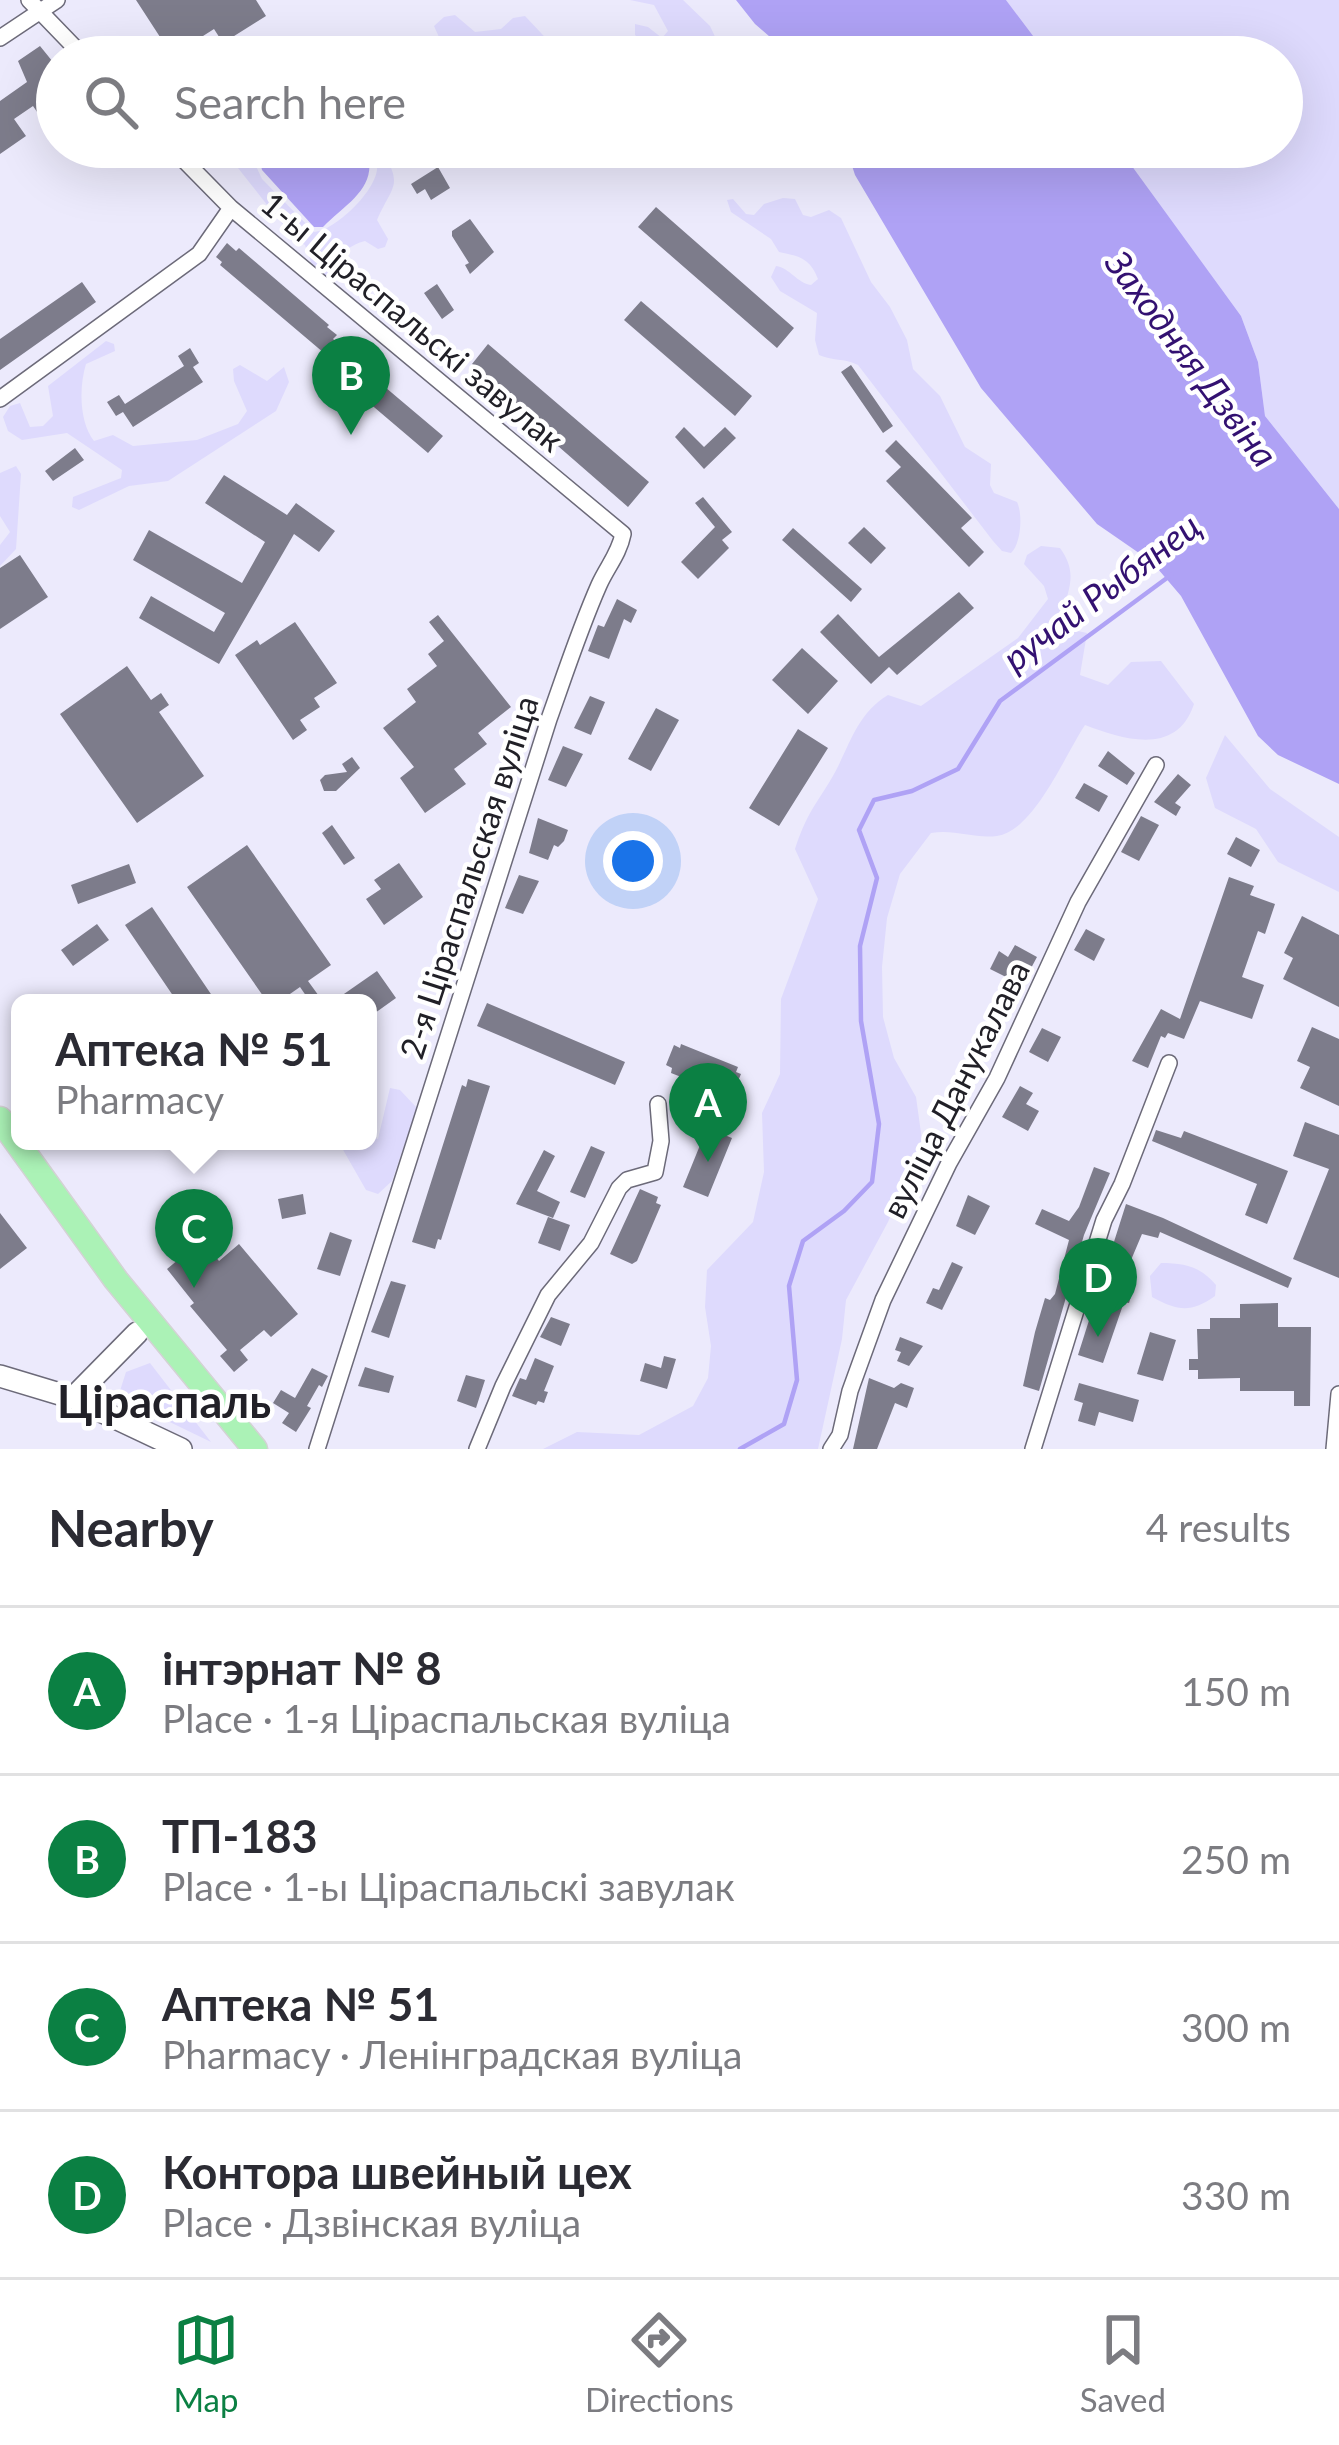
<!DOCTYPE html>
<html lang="en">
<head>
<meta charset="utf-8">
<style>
  :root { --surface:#fff; --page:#f7f7f7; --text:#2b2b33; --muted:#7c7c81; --line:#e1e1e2; --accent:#0b8043 }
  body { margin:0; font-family:Lato,sans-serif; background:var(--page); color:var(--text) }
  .you { position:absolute; left:633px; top:861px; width:42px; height:42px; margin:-30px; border:9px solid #fff; border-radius:50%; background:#1a73e8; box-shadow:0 0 0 18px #1a73e833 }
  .badge { display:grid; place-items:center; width:78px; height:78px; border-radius:50%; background:var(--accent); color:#fff; font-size:39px; font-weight:700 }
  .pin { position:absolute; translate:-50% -99px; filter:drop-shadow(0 3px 6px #0008) }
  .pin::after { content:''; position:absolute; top:63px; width:42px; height:36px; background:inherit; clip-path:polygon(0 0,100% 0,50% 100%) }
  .popup { position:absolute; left:11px; top:994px; width:366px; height:156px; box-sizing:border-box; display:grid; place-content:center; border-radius:18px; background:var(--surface); filter:drop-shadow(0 3px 9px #0005); font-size:39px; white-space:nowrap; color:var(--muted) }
  .popup b { font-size:45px; color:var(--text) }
  .popup::after { content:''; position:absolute; left:50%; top:100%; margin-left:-24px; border:24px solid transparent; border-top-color:var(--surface) }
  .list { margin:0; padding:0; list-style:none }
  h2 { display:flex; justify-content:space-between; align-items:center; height:156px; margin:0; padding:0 48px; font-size:51px }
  h2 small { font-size:39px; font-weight:400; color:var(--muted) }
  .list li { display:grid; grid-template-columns:78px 1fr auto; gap:36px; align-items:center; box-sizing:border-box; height:168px; padding:0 48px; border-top:3px solid var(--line) }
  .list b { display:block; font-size:45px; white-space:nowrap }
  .list p { margin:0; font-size:39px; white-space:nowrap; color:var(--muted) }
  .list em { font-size:39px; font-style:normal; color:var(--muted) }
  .icon { flex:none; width:66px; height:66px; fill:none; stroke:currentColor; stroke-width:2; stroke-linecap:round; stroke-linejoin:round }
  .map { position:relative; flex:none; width:1339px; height:1449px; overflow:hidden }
  .search { position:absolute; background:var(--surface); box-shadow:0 12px 48px #0002; left:36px; right:36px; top:36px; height:132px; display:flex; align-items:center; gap:30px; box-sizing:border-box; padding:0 42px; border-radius:66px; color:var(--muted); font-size:45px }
  .sheet { height:828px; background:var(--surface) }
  nav { display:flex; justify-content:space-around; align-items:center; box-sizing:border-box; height:168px; border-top:3px solid var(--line); background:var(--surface); font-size:33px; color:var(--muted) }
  nav a { display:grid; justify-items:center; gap:6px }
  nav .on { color:var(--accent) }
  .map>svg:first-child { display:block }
  .green { fill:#dedafd }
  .water { fill:#afa2f5 }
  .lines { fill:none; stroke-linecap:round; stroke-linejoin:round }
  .stream { stroke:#afa2f5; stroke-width:4.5 }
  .building { fill:#7d7c8b }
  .street-casing { stroke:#6c6a79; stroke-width:18 }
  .secondary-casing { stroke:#6c6a79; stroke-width:24 }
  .primary-casing { stroke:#d3d2d4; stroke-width:27 }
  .street { stroke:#fff; stroke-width:15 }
  .secondary { stroke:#fff; stroke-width:21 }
  .primary { stroke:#abf2b6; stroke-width:24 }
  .labels { text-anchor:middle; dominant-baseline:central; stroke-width:9; stroke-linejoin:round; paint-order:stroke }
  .street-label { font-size:33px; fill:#212027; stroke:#fff }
  .water-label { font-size:36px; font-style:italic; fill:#331171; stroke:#fff }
  .district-label { font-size:45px; font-weight:bold; fill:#212027; stroke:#fff }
</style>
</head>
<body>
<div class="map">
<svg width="1339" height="1449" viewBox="0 0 1339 1449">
  <rect width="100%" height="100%" fill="#eceafc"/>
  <!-- green -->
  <path class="green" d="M630,0H683L710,26L718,43L711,56C675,59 663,60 635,35V24L648,27L662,38L668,31L654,5Z
    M1006,0H1339V509L1265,416L1258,362L1241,316L1117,147H1282V57H1049Z
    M455,15L475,32L501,29L513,18L525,16L557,50L578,55L635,57H459L443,46L434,26L444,17Z
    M371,147H381C403,188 394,182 377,220L388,239L385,247L378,249L365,241C356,243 334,254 337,266C339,271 343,274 344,279L328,284L314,271L305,245L294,239L238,168L241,157L249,151L262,179L314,232C335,231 380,188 377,165C377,159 373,153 371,147Z
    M783,198L795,199L803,215L811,217L829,210L841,218L871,282L890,307L907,340L913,369L940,396L965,447L991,464L990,485L994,493L1017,502C1023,514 1021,544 1011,553L1002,551L993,541L858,365C844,358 832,361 819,355L815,340L817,313L780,291L771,277L776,266C790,268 797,283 811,285L818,279C810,258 799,256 779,252L771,239L731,212L727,200L733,199L746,214L754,215L764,204Z
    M106,341L114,344L115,351L86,364C79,387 79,422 94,441L113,435L133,446L197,440L238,424L247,411L234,381L233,369L240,365L267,381L284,367L289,382L276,411L168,481L129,486L79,510L72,507L73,497L121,478L122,470L67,433L22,440L8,431L3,417L10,406L20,403L30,427L43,426L53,416L48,386Z
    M16,466L21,474L16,549L0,566V545L10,532L0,516V473Z
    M1041,546L1060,548C1078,573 1069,588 1062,614L1068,629L1087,633L1080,675L1108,685L1131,662L1161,661L1194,704C1177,756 1124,740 1085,725C1065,755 1034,831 997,836C974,839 955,829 931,833L900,874L887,918L882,967L883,1017L894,1058L916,1097L922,1140L888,1222L846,1300L842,1339L818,1449H543L577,1432L639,1435L693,1406L708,1378L711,1346L705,1307L707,1270L753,1222L764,1172L762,1113L780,1074L781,999L818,899L795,849C806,816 812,810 830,781C850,748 854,716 888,695L921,706L1018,638L1048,599L1044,586L1024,564L1027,555Z
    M1225,735L1270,789L1339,837V892L1278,862L1256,829L1215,808L1206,778Z
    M390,1088L400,1090L417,1108L392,1181L378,1194L366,1190L338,1141H368V1136L378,1139Z
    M1161,1263C1185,1263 1201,1267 1216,1285L1215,1296C1191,1313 1178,1311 1152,1297L1150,1276Z
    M150,1363L211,1442L118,1397L126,1372Z"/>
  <!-- water -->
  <path class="water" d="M736,0H1006L1049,57H793L755,24Z
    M266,147H366C380,187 349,201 323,227H314L262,170L259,157Z
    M846,147H1118L1241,316L1258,362L1265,416L1339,509V784L1278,755L1258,736L1181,596L1152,562L1097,524L981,388L855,175Z"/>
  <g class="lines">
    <!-- stream -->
    <path class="stream" d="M740,1449L784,1424L797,1380L789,1286L803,1241L844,1211L872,1182L879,1124L861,1021L860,946L877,878L859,830L874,800L912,791L958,769L1000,701L1171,575"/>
  </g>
  <!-- building -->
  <path class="building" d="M136,0H256L266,16L223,43L214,29L192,43L201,57H173Z
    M40,46L57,67L50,76L57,86V141L33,106L14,119L26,136L0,154V101L27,82L18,61Z
    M438,167L450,188L431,200L425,189L417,194L411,184Z
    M656,207L794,328L777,348L638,227Z
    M470,219L494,252L470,274L465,265L469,263L452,236V231Z
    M227,243L236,251L239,248L329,325L327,327L337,335L333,339L349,352L347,355L443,436L428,453L321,362L324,353L220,265L222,262L216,257Z
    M82,282L96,302L0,370V339Z
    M437,284L454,310L442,319L424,293Z
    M641,301L752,396L735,416L624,320Z
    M488,344L649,482L628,507L473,372L476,367L472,364Z
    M190,348L199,363L193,367L203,382L133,427L123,412L116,416L107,402L119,395L125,404L184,366L178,356Z
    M851,365L893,426L883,433L841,372Z
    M684,427L704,447L725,427L736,438L704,469L675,437Z
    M896,440L972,518L961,528L984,552L969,567L886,481L901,467L885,451Z
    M75,448L84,460L53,481L45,471Z
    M224,475L287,515L296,503L335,531L319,552L294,534L219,664L139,618L151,596L214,632L225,613L133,560L149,530L242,583L265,542L205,503Z
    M703,497L732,532L722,540L729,548L698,579L681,562L715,527L695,503Z
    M864,527L886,548L871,564L848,543Z
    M793,528L862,589L851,602L782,540Z
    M20,555L48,597L0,629V568Z
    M959,592L974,608L897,675L889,667L871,684L820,632L838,614L879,657Z
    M617,599L637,610L631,623L624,619L609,659L588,651L598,625L604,627Z
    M438,615L511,707L478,733L487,744L454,769L466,784L425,813L400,778L414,767L383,728L416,702L407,689L437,666L428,654L444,641L429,622Z
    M295,622L337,683L314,698L320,707L300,720L307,730L293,740L235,655L257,640L260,645Z
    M802,648L838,681L808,714L772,680Z
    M127,666L151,700L161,693L169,705L159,712L204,776L137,823L60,714Z
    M590,696L605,702L591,735L574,728Z
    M656,708L679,720L651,771L628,759Z
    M798,729L828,748L779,826L749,808Z
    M563,746L583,754L566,787L548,780Z
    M1108,751L1135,773L1127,785L1098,766Z
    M352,757L360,768L336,791H324L320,780L325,775L347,772L342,764Z
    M1178,774L1191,785L1175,803L1181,807L1176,816L1154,802Z
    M1084,783L1108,796L1099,812L1075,798Z
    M1141,816L1159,825L1139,861L1121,852Z
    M538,818L568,830L564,841L558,847L554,845L548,860L529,853Z
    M332,825L355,858L344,865L322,833Z
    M1236,837L1260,850L1251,867L1227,854Z
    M247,845L331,965L308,981L324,1003H311L300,987L277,1003H268L187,887Z
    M399,863L423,897L384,925L366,899L381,889L374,880Z
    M129,864L136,883L78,904L71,885Z
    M519,875L539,881L523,914L505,908Z
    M1229,877L1254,886L1250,895L1275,904L1265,934L1258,931L1242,977L1264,985L1252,1019L1200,1001L1184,1039L1168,1033L1165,1038L1161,1036L1148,1068L1132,1061L1161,1009L1180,1019Z
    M152,907L217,1003H178L125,925Z
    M1302,916L1339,935V1007L1283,979L1293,958L1284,953Z
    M97,924L109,940L73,966L61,950Z
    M1086,929L1105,939L1094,961L1074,950Z
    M1015,945L1037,957L1022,985L990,969L999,951L1008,957Z
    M377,971L396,998L368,1018V1003H331Z
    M487,1003L625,1062L615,1085L477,1026Z
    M1312,1027L1339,1039V1106L1300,1088L1310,1067L1297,1061Z
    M1042,1028L1061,1037L1048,1062L1029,1052Z
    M681,1044L738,1067L736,1072L741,1074L733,1093L728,1091L727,1095L671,1073L672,1068L666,1065L674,1045L680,1048Z
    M468,1079L490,1086L441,1240L438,1239L435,1249L412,1242L462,1085L466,1087Z
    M1020,1086L1033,1093L1026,1104L1039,1111L1028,1131L1002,1117Z
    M1305,1122L1339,1135V1278L1293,1259L1329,1169L1293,1156Z
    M707,1128L732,1138L708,1197L683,1187Z
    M1156,1130L1181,1138L1184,1131L1288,1171L1267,1224L1245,1215L1257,1184L1152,1141Z
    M591,1146L605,1152L585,1198L570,1192Z
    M544,1150L555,1156L537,1191L560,1202L553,1218L516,1204Z
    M1094,1167L1110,1173L1084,1235L1039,1391L1023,1386L1035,1332L1045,1298L1050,1300L1055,1294L1069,1240L1035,1224L1042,1209L1069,1221L1079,1207Z
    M640,1189L658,1197L656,1203L661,1205L637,1261L632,1264L610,1254Z
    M303,1194L306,1214L282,1219L278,1199Z
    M968,1195L990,1206L975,1235L956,1226Z
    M1126,1204L1163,1218L1292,1278L1288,1288L1160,1232L1158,1238L1142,1234L1123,1279L1135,1283L1129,1303L1124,1302L1103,1363L1078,1355Z
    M0,1213L27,1248L0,1269Z
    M548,1217L570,1225L560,1251L538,1243Z
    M330,1232L352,1240L340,1276L317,1269Z
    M202,1240L219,1261L239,1244L298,1314L271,1337L264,1330L240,1350L248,1360L234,1372L220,1356L227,1350L190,1306L194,1303L167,1269Z
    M952,1262L963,1267L942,1310L926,1303L933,1288L939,1290Z
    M391,1281L406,1285L389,1338L371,1332Z
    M1278,1303V1327H1311L1310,1406H1294V1391H1240V1378L1198,1379V1370H1189V1359H1198L1197,1329H1210V1318H1240V1304Z
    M551,1317L570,1324L561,1346L540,1337Z
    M1150,1332L1176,1340L1163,1381L1137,1374Z
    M900,1337L923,1346L909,1366L897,1361L901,1352L895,1350Z
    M664,1356L676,1359L667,1389L640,1381L645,1363L661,1368Z
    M535,1358L554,1366L544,1391L548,1392L544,1403L538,1401L536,1405L512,1396L520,1378L526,1380Z
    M365,1367L394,1376L389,1393L358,1386Z
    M312,1368L328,1376L322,1387L319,1385L307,1406L311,1408L296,1432L282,1423L289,1413L273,1403L281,1390L295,1398Z
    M466,1375L485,1380L476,1408L457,1401Z
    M869,1378L894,1388L901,1383L914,1388L907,1408L895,1403L877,1449H853Z
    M1079,1383L1139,1400L1133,1422L1099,1412L1095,1426L1078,1421L1083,1403L1074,1400Z"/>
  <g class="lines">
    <!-- street casing -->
    <g class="street-casing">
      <path id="street" d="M29,0L84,57
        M0,38L57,0
        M171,147L231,208L623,534C619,554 607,567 599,585C580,628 565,674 549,719L317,1449
        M0,399L199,254L231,208
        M477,1449L503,1386L548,1295L591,1243L619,1188L627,1180L655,1172L661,1141L658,1104
        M831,1449L840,1435L850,1391L883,1300L949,1163L997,1078L1078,902L1156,765
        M1033,1449L1104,1220L1122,1184L1169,1063
        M1334,1449L1339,1394"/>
    </g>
    <!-- secondary casing -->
    <g class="secondary-casing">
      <path id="secondary" d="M0,1376L73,1398L181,1449
        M73,1398L137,1333"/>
    </g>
    <!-- primary casing -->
    <g class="primary-casing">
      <path id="primary" d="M0,1119L116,1280L255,1449"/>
    </g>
    <!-- street -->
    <use href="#street" class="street"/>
    <!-- secondary -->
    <use href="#secondary" class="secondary"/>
    <!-- primary -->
    <use href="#primary" class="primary"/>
  </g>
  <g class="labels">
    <!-- street labels -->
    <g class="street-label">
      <text transform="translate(413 321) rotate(40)">1-ы Ціраспальскі завулак</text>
      <text transform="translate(468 877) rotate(-72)">2-я Ціраспальская вуліца</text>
      <text transform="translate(955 1089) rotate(-63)">вуліца Данукалава</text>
    </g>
    <!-- water labels -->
    <g class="water-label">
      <text transform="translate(1192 358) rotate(53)">Заходняя Дзвіна</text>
      <text transform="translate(1101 591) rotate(-37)">ручай Рыбянец</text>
    </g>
    <!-- district labels -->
    <g class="district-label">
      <text x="164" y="1401">Ціраспаль</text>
    </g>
  </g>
</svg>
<div class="you"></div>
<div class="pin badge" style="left:708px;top:1162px">A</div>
<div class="pin badge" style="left:351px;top:435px">B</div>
<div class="pin badge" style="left:194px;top:1288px">C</div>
<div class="popup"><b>Аптека № 51</b>Pharmacy</div>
<div class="pin badge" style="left:1098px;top:1337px">D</div>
<div class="search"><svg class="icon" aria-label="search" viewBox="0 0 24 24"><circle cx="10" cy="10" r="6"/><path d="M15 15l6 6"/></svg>Search here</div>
</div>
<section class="sheet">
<h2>Nearby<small>4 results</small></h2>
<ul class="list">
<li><span class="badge">A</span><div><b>інтэрнат № 8</b><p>Place · 1-я Ціраспальская вуліца</p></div><em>150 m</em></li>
<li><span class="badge">B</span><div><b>ТП-183</b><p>Place · 1-ы Ціраспальскі завулак</p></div><em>250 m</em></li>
<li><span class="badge">C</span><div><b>Аптека № 51</b><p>Pharmacy · Ленінградская вуліца</p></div><em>300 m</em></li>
<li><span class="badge">D</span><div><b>Контора швейный цех</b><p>Place · Дзвінская вуліца</p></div><em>330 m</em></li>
</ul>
</section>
<nav>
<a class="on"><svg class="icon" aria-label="map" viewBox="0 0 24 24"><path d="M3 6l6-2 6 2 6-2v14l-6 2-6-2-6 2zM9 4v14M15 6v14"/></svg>Map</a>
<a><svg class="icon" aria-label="directions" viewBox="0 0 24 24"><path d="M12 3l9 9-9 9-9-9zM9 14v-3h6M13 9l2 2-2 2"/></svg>Directions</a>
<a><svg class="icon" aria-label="saved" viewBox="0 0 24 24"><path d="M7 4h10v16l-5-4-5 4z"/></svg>Saved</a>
</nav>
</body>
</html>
